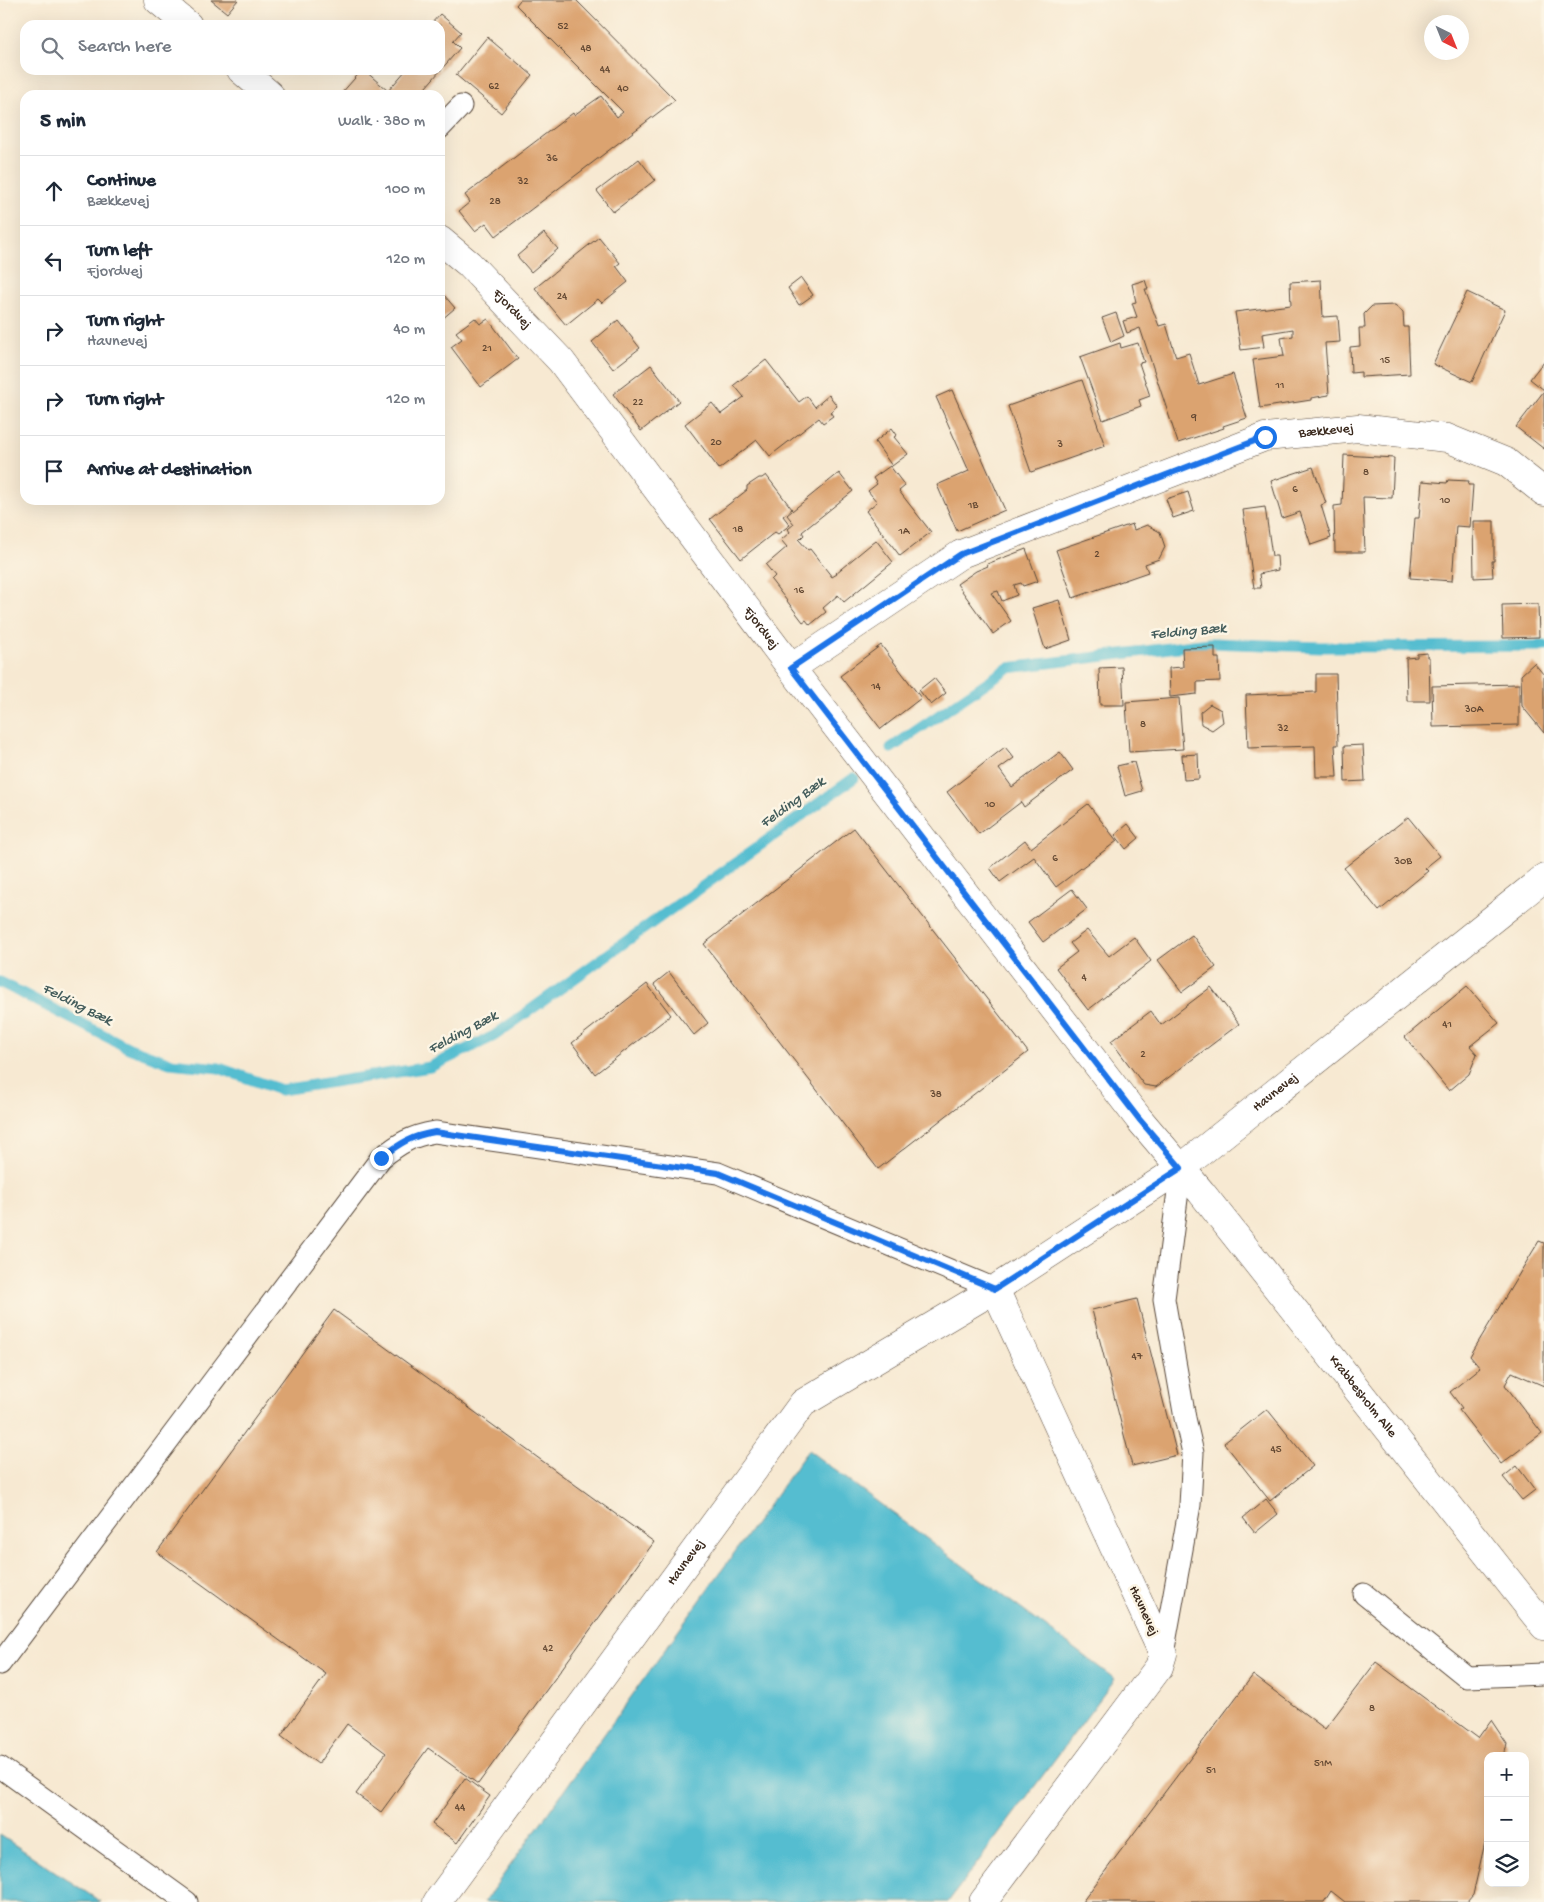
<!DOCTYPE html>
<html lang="en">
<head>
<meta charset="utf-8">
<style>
  :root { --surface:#fff; --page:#f6f6f7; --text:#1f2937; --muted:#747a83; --line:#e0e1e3 }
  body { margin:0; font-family:"Gochi Hand",sans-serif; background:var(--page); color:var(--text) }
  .controls { position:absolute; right:15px; bottom:15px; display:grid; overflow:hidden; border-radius:10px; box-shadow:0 5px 20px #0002 }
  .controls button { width:45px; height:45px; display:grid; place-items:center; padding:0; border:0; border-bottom:1px solid var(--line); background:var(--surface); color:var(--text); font:25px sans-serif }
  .compass { position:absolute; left:1424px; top:15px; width:45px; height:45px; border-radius:50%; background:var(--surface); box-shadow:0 5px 20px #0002; rotate:137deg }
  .stop { position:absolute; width:15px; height:15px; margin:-11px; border:4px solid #1a73e8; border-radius:50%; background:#fff }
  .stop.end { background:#1a73e8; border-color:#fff; box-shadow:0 1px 5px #0008 }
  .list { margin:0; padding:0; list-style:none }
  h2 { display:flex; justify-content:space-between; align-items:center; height:65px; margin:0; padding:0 20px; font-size:21px }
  h2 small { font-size:16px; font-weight:400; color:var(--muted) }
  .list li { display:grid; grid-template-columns:32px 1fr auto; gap:15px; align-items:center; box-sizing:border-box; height:70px; padding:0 20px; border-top:1px solid var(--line) }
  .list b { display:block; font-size:19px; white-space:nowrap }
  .list p { margin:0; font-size:16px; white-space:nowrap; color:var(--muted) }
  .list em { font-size:16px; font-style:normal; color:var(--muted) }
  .icon { flex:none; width:28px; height:28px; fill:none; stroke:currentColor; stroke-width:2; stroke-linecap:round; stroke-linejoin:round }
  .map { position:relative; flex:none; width:1544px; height:1902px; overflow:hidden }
  .search { position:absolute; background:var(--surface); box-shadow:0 5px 20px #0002; left:20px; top:20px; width:425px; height:55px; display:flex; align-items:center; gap:12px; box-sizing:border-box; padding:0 18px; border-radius:15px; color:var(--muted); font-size:19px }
  .panel { position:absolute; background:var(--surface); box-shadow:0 5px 20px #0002; left:20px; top:90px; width:425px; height:415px; border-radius:15px }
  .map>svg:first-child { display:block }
  .water { fill:#54bdd0; stroke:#487477 }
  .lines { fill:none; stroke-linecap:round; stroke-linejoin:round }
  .stream { stroke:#54bdd0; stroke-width:11 }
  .building { fill:#dba370 }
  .service-casing { stroke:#574739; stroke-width:23 }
  .minor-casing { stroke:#574739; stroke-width:29 }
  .service { stroke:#fff; stroke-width:21 }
  .minor { stroke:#fff; stroke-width:28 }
  .route { stroke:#1a73e8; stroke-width:6 }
  .labels { text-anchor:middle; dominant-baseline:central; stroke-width:5; stroke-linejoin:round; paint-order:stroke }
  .number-label { font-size:11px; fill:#634832 }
  .street-label { font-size:14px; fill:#3b2a1e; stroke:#fcf5e5 }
  .water-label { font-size:15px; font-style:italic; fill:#445d5c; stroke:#fcf5e5 }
</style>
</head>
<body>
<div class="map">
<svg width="1544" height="1902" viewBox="0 0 1544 1902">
  <rect width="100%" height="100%" fill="#fcf5e5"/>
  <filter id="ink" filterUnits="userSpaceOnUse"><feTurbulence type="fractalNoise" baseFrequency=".02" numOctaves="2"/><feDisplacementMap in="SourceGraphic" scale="10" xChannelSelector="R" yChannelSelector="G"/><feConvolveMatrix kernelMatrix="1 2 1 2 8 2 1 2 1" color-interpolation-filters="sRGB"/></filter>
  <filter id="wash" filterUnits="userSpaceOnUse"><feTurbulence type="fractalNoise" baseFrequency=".0096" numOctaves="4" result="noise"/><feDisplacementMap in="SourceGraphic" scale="20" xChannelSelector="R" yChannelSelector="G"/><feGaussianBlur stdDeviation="1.12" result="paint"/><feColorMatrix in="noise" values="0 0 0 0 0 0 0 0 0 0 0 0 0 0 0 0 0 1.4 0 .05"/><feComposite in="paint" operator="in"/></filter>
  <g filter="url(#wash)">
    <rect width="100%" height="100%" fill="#f7e9d2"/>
    <!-- water -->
    <path class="water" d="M808,1450L1115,1679L948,1902H484Z
      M0,1835L101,1902H0Z"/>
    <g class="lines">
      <!-- stream -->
      <path class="stream" d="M891,748L1008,668L1210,643L1321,647L1544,646
        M0,982L129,1048L170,1063L219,1068L281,1090L430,1067L494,1036L854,778"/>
    </g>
    <g id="blocks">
      <!-- building -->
      <path class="building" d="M211,0H238L227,13Z
        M520,0H576L675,100L496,236L486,223L475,231L459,211L470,202L465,195L573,113L574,115L601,96L617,117L623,112L516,5Z
        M440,14L461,32L453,41L460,48L419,95H340L362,70H364L388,91L406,70H440V25H430Z
        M487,37L532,75L501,113L456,75Z
        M639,159L655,180L613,212L597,191Z
        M544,233L558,249L531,272L517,256Z
        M599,237L620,263L616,266L628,282L602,303L598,299L566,325L535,288Z
        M801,278L813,295L799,305L788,288Z
        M1145,280L1148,289H1145L1159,326L1166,324L1176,357L1189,353L1199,385L1233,374L1247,418L1223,426L1224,428L1178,443L1140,328L1127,333L1123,321L1137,317L1132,303L1136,302L1132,284Z
        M1321,280L1323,317L1338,316L1340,342L1325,343L1329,395L1311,398V400L1260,408L1253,360L1284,356L1281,338L1293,336V329L1262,334L1264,347L1241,350L1235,312L1291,305L1290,282Z
        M1467,292L1505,310L1472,382L1433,364Z
        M444,295L455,308L441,320L440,298Z
        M1395,305L1403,312L1404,327H1408L1410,374L1361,377V372L1351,373L1350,347L1360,346L1359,328H1365L1364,314L1372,306Z
        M1116,313L1124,336L1111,342L1102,318Z
        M475,318L480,324L488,319L518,359L481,387L451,347L462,339L456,332Z
        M618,320L640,348L613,369L592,342Z
        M1120,343L1121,348L1138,343L1144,362L1139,363L1150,396L1139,400L1141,406L1103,420L1080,357Z
        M766,360L799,402L807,396L815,407L829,395L837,406L830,412L833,416L823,423L819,418L770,456L757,440L719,469L685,424L712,403L721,414L744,397L734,385Z
        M1544,361V390L1530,379Z
        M651,365L679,401L641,431L613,394Z
        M1082,380L1105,446L1031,472L1008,406Z
        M952,390L1005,510L957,531L937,485L969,471L936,397Z
        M1544,391V449L1516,427Z
        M892,428L897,435L894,437L908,454L892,466L875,442Z
        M1344,455L1394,458L1392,498L1363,497L1365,552H1335L1334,506L1342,505Z
        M890,466L905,486L899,491L931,532L900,556L866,511L877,502L868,491L877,484L873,478Z
        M1313,467L1326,503L1321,505L1331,538L1311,545L1300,512L1282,518L1271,481Z
        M839,473L853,491L802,532L804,535L799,540L808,550L810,549L832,577L837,574L836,573L876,540L893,562L844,602L838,595L823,608L826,612L810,625L806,620L803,622L771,580L775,576L766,565L787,547L781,540L790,532L788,529L794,524L787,515Z
        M766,475L792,509L783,516L790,525L778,534L775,532L741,559L710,519L747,490V486L759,478H762Z
        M1448,480L1469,481L1468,485H1473L1470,527L1456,526L1452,581L1410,578L1415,518H1419L1422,481L1447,483Z
        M1188,492L1194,511L1173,518L1166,499Z
        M1265,507L1272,556H1277L1278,570L1259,574L1261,588H1254L1243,510Z
        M1473,521H1494V561H1492L1493,577L1474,578Z
        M1132,524L1134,530L1147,525L1160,532L1165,547L1159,559L1145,564L1148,572L1073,598L1056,550Z
        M1026,549L1038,581L1023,586L1021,583L1014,585L1017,595L1002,601L998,591L991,593L1011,621L993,634L957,584L976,571L988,566L987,564Z
        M1059,600L1071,640L1045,649L1032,608Z
        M1538,604L1539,637L1503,638L1502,605Z
        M881,645L921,698L881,729L840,676Z
        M1215,647V658H1219L1220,681L1197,682V694L1170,697L1169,668L1183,667L1182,648Z
        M1427,653V657H1429L1430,701H1407L1406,658L1417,657V654Z
        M1534,663L1544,675V733L1522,706L1521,675Z
        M1122,667L1124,705H1100L1099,668Z
        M1316,674H1336L1338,745H1335L1337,777H1316L1315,746L1248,748L1246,695L1316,692Z
        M934,678L946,693L931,705L919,690Z
        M1519,684V725L1433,727L1432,686Z
        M1179,698L1183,749L1129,752L1126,702Z
        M1210,704L1221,710L1223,722L1212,730L1201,724L1200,712Z
        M1363,745L1365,781L1345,782L1344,746Z
        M1005,747L1014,758L999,769L1012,787L1060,752L1073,770L1024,807L1021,802L979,834L947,792Z
        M1198,754L1199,779L1184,780L1182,755Z
        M1134,762L1142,791L1125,796L1117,766Z
        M1088,804L1117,841L1056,887L1034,857L1000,882L990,868L1025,840L1031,848Z
        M1408,817L1440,856L1425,868L1428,871L1379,911L1344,868Z
        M1128,824L1139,838L1126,849L1115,835Z
        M854,828L1028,1052L878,1169L704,944Z
        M1072,889L1087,909L1043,942L1028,922Z
        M1087,930L1109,956L1134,937L1151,961L1088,1010L1056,968L1077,952L1070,943Z
        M1192,935L1216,967L1182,992L1158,960Z
        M669,972L708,1023L694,1035L654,984Z
        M647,984L671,1015L595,1074L572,1043Z
        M1467,986L1499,1023L1470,1046L1477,1054L1469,1074L1449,1091L1405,1037Z
        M1211,987L1239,1024L1156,1087L1144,1085L1111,1041L1151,1011L1161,1025Z
        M1539,1241L1544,1243V1386L1512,1372L1505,1385L1542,1433L1501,1464L1459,1410L1462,1408L1450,1392L1480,1368L1470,1356Z
        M1137,1299L1177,1455L1132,1466L1092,1310Z
        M334,1310L654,1542L478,1784L428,1748L381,1812L356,1794L386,1753L347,1724L318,1764L281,1736L326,1674L157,1552Z
        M1267,1409L1313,1466L1270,1501L1224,1443Z
        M1517,1466L1535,1490L1522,1500L1503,1477Z
        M1266,1499L1278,1514L1255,1533L1243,1518Z
        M1376,1662L1478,1738L1491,1720L1507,1744L1504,1756H1488V1829L1473,1895L1467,1902H1345L1331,1891L1324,1902H1082L1253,1675L1325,1729Z
        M465,1778L490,1796L457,1843L432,1824Z"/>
    </g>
  </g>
  <g filter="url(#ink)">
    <use href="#blocks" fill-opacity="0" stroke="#574739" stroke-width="1"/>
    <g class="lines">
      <!-- service casing -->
      <g class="service-casing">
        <path id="service" d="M440,128L461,106
          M1364,1594L1467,1677L1544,1674
          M1163,1654L1190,1505L1193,1453L1185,1418L1164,1299L1181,1168
          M0,1664L381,1158C400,1143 411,1136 435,1132L718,1173L995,1289
          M0,1767L187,1902"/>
      </g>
      <!-- minor casing -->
      <g class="minor-casing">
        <g id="minor">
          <path d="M158,0L188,25"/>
          <path d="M241,70L270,95"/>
          <path id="s1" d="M440,240L469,264L561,361L791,668L1139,1119L1201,1192L1544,1626"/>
          <path id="s2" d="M791,668L961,554L1265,437L1358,428L1447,438L1506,462L1544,492"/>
          <path id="s3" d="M437,1902L803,1403L995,1289L1181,1168L1544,878"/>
          <path d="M983,1902L1159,1667L1163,1654L995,1289"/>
        </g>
      </g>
      <!-- service -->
      <use href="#service" class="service"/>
      <!-- minor -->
      <use href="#minor" class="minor"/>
    </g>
  </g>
  <g class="lines" filter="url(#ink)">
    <!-- route -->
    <path class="route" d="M381,1158C400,1143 411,1136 435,1132L718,1173L995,1289L1181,1168L1139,1119L791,668L961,554L1265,437"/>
  </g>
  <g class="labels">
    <!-- number labels -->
    <g class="number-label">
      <text x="563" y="27">52</text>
      <text x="586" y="49">48</text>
      <text x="605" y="70">44</text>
      <text x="494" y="87">62</text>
      <text x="623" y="89">40</text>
      <text x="552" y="159">36</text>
      <text x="523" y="182">32</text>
      <text x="495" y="202">28</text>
      <text x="562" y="297">24</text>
      <text x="487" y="349">21</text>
      <text x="1385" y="361">15</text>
      <text x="1280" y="386">11</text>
      <text x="638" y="403">22</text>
      <text x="1194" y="418">9</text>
      <text x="716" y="443">20</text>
      <text x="1060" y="445">3</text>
      <text x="1366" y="473">8</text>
      <text x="1295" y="490">6</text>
      <text x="1445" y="501">10</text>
      <text x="973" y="506">1B</text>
      <text x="738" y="530">18</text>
      <text x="904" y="532">1A</text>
      <text x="1097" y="555">2</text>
      <text x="799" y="591">16</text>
      <text x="876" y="687">14</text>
      <text x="1474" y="710">30A</text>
      <text x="1143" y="725">8</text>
      <text x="1283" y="729">32</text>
      <text x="990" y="805">10</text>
      <text x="1055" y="859">6</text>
      <text x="1403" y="862">30B</text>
      <text x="1084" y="978">4</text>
      <text x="1447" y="1025">41</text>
      <text x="1143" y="1055">2</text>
      <text x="936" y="1095">38</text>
      <text x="1137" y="1357">47</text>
      <text x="1276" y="1450">45</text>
      <text x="548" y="1649">42</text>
      <text x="1372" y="1709">8</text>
      <text x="1323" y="1764">51M</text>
      <text x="1211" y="1771">51</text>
      <text x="460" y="1808">44</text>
    </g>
    <!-- street labels -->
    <g class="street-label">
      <text stroke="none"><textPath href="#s1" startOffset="100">Fjordvej</textPath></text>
      <text stroke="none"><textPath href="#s2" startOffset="592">Bækkevej</textPath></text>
      <text stroke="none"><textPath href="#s1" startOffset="505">Fjordvej</textPath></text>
      <text stroke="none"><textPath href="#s3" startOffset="1185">Havnevej</textPath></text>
      <text stroke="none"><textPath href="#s1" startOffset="1481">Krabbesholm Alle</textPath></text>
      <text stroke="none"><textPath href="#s3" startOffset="421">Havnevej</textPath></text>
      <text transform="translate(1143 1611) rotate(65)">Havnevej</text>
    </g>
    <!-- water labels -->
    <g class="water-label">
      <text transform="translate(1188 632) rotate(-5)">Felding Bæk</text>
      <text transform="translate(793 803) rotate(-36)">Felding Bæk</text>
      <text transform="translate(77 1005) rotate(27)">Felding Bæk</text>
      <text transform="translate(463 1033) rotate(-28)">Felding Bæk</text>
    </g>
  </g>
</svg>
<div class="controls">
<button>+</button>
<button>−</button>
<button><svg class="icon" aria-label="layers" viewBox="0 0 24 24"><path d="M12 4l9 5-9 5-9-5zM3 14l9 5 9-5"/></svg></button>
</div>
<svg class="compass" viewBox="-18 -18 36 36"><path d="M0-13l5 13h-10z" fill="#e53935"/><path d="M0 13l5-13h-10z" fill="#747a83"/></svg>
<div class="stop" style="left:1265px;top:437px"></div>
<div class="stop end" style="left:381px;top:1158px"></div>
<div class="search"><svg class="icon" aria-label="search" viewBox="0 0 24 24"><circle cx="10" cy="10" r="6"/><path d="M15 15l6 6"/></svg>Search here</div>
<section class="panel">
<h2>5 min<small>Walk · 380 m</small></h2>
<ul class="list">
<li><svg class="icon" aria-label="ahead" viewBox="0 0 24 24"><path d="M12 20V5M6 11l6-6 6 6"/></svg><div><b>Continue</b><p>Bækkevej</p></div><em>100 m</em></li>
<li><svg class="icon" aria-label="left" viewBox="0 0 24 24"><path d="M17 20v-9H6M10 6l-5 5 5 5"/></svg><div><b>Turn left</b><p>Fjordvej</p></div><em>120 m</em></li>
<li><svg class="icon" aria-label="right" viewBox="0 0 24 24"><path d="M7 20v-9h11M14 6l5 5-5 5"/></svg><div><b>Turn right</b><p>Havnevej</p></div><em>40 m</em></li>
<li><svg class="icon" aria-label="right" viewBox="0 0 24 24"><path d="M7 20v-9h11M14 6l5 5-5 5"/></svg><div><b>Turn right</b></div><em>120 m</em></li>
<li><svg class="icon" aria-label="arrive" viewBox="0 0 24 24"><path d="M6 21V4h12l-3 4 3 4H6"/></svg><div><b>Arrive at destination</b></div></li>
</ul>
</section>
</div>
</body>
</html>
